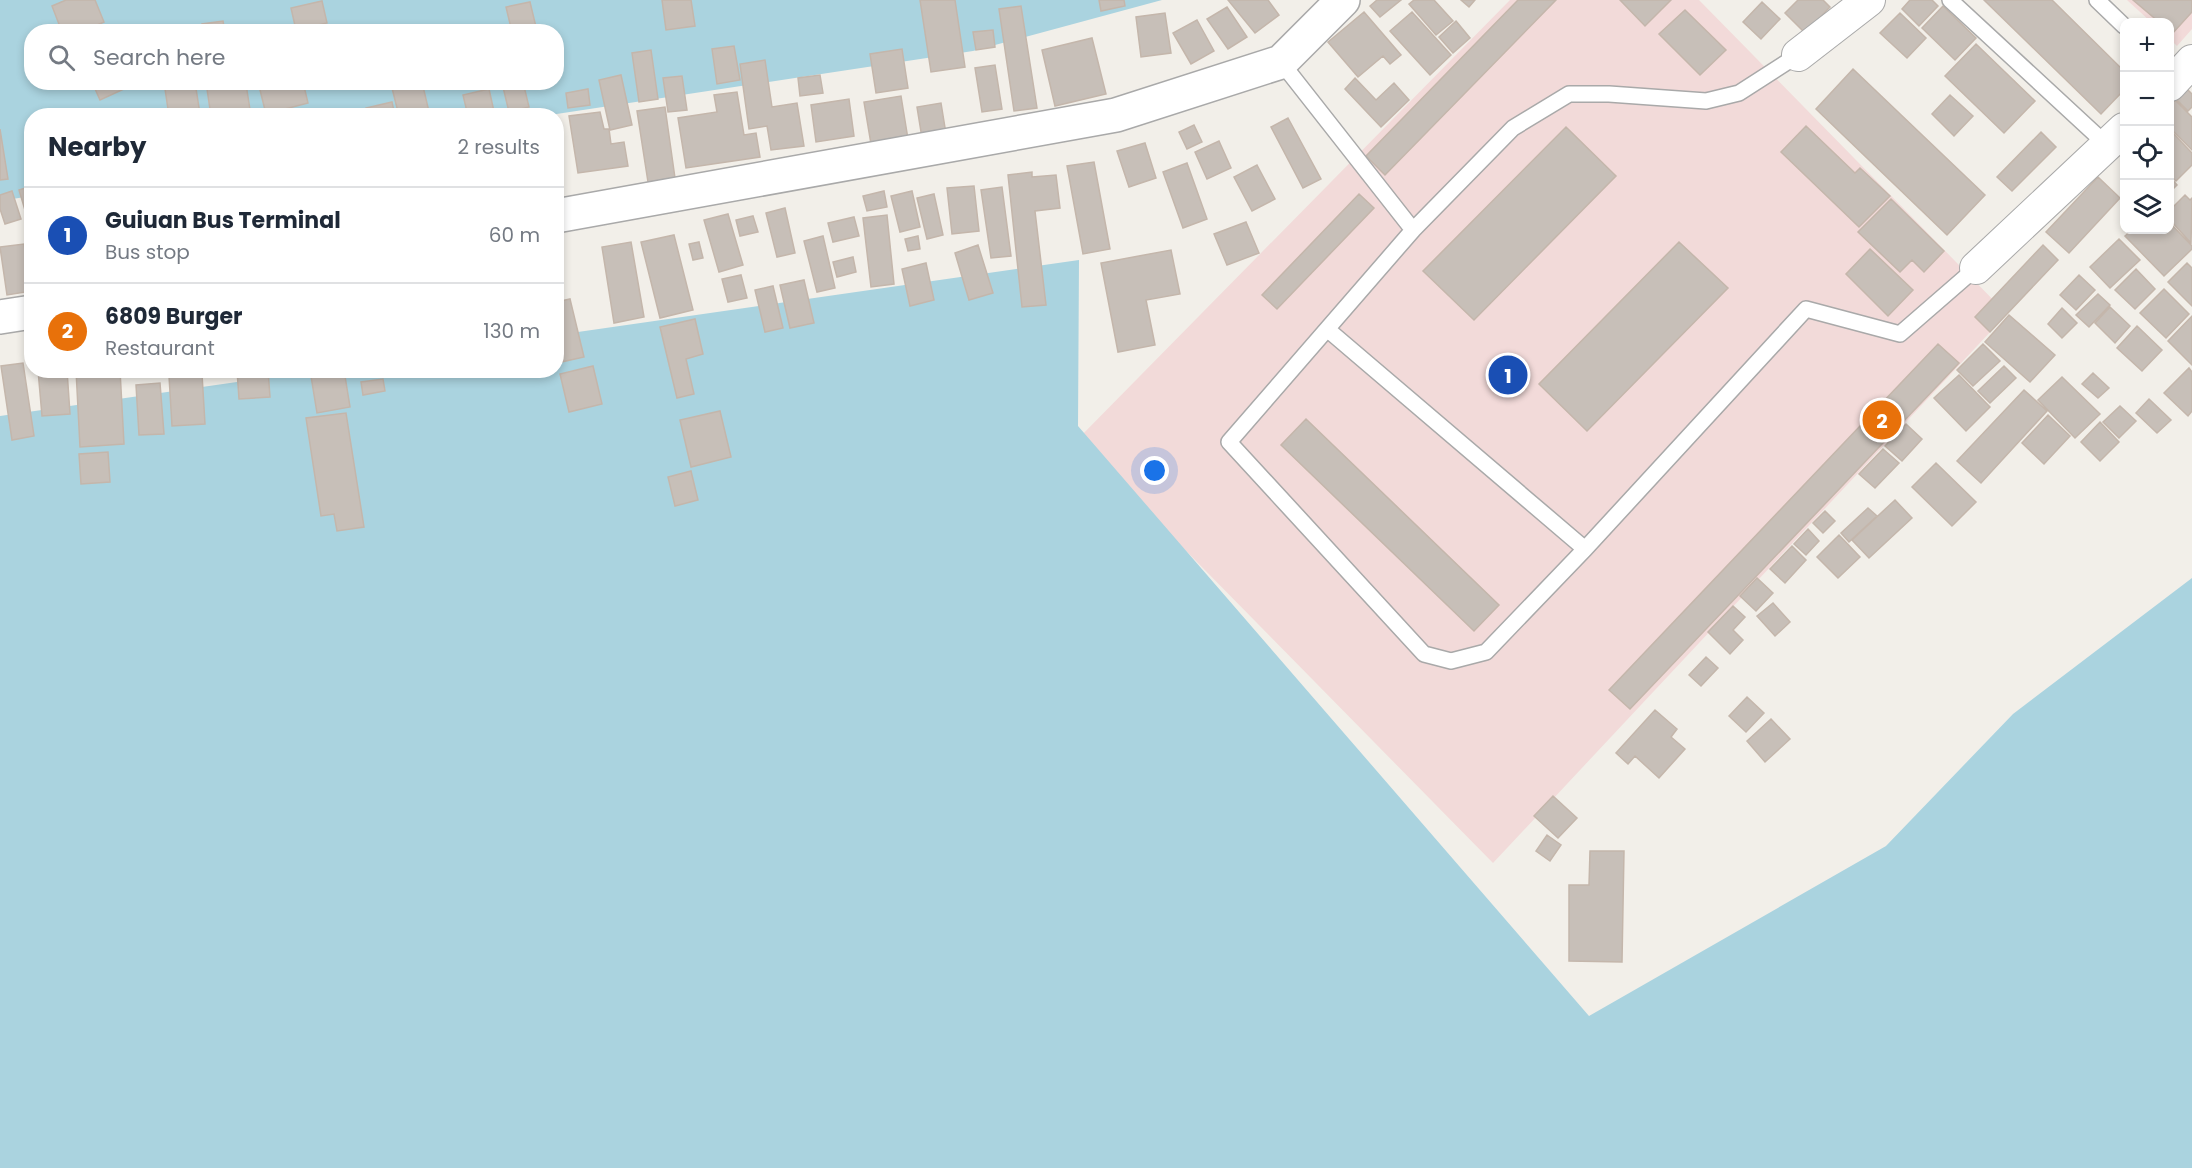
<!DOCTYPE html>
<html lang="en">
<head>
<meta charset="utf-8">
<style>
  :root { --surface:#fff; --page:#f6f6f7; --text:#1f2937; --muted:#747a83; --line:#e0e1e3; --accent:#d40000 }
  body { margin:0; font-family:Poppins,sans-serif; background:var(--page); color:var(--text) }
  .controls { position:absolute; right:18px; top:18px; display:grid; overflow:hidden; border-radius:12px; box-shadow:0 3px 9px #0003 }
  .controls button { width:54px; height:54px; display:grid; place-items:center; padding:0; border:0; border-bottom:2px solid var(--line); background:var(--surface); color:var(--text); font:30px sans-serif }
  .you { position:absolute; left:1155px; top:471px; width:21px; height:21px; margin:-15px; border:4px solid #fff; border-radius:50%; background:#1a73e8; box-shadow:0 0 0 9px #1a73e833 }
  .badge { display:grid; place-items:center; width:39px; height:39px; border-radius:50%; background:var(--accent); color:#fff; font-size:20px; font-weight:700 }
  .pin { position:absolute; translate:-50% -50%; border:3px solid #fff; box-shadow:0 2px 6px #0006 }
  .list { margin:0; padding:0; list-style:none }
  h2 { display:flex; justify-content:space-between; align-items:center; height:78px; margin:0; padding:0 24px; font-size:26px }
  h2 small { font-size:20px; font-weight:400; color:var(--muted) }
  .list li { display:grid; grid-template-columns:39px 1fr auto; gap:18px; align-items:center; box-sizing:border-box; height:96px; padding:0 24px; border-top:2px solid var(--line) }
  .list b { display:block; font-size:22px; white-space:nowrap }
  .list p { margin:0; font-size:20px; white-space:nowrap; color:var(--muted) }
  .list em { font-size:20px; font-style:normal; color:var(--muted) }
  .icon { flex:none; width:33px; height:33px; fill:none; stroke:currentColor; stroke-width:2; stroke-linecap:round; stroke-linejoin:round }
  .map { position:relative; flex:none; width:2192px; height:1168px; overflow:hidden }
  .search { position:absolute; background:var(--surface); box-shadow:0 3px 9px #0003; left:24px; top:24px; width:540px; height:66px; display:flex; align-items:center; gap:15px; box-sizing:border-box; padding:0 21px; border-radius:24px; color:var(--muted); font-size:22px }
  .panel { position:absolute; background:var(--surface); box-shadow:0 3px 9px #0003; left:24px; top:108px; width:540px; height:270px; border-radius:24px }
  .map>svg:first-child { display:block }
  .commercial { fill:#f2dad9 }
  .water { fill:#aad3df; fill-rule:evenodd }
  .building { fill:#c7bfb8; stroke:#c4b6ab; stroke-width:1.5 }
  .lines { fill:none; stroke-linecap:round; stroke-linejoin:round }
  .service-casing { stroke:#a9a9a9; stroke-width:18 }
  .minor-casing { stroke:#a9a9a9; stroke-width:34 }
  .tertiary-casing { stroke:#a9a9a9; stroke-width:36 }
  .service { stroke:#fff; stroke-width:15 }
  .minor { stroke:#fff; stroke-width:32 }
  .tertiary { stroke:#fff; stroke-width:33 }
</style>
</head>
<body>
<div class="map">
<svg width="2192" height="1168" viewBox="0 0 2192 1168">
  <rect width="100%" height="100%" fill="#f2efe9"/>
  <!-- commercial -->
  <path class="commercial" d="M1510,0H1699L2007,314L1493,863L1077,440Z
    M2127,0H2192V29L2177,46L2170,39V22H2151Z"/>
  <!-- water -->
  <path class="water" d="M0,0H1162L973,51L550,115L32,116L31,196L0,201ZM32,32H556V82H32Z
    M1079,260L1078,426L1589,1016L1886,846L2013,714L2192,578V1168H0V416L313,371L556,370L557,335Z"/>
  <!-- building -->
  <path class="building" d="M66,0H95L104,22L81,32H62L52,6Z
    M662,0H691L695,26L666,30Z
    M920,0H955L965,67L931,72Z
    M1099,0H1124L1125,6L1101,11Z
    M1228,0H1268L1279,15L1255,33Z
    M1377,0H1401L1380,17L1370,6Z
    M1414,0H1434L1453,21L1436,35L1409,4Z
    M1461,0H1475L1469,7Z
    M1518,0H1556L1385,175L1366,156Z
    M1620,0H1671L1645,26Z
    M1798,0H1823L1830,7L1805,33L1785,13Z
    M1910,0H1932L1938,6L1919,26L1902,9Z
    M1984,0H2052L2124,71V90L2101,114Z
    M2133,0H2192V12L2172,34L2170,32V22H2159Z
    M322,1L327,23L296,30L291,8Z
    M530,2L537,31L512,32L506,7Z
    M1762,2L1780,19L1761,39L1743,22Z
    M1021,6L1037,108L1014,111L999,9Z
    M1943,6L1976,38L1955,60L1922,28Z
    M1227,7L1247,37L1228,49L1207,19Z
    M1685,10L1726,50L1700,75L1659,34Z
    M1364,12L1401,55L1390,64L1383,56L1358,77L1328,42Z
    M1412,12L1451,55L1430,75L1390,31Z
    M1165,13L1171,53L1141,57L1136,17Z
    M1900,13L1926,38L1907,58L1880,33Z
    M1197,20L1214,51L1191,64L1173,33Z
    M223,21L225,32H203L202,24Z
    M1456,21L1470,38L1453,53L1439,37Z
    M993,30L995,47L976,50L973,32Z
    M1092,38L1106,94L1055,106L1042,50Z
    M1976,44L2035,101L2004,133L1945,76Z
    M734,46L740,80L717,84L712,49Z
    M902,49L908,88L876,93L870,54Z
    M651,50L658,99L639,102L632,53Z
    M765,60L772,107L797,103L804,146L771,150L767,126L749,129L740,64Z
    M995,65L1002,109L982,112L975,68Z
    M1853,69L1985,195L1947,235L1816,109Z
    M621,75L632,125L610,130L599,80Z
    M820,75L823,93L800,96L798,78Z
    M682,76L687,110L668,112L663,78Z
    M1355,78L1376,100L1394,83L1409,100L1381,127L1345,89Z
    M92,82H139L100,100Z
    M164,82H195L200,114L169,116Z
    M258,82H303L308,103L266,114Z
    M415,82H422L430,116H399L392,88Z
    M519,82H523L529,107L509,112L503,87Z
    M246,84L251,116H211L207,89Z
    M2185,87L2192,94V107L2188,111L2175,98Z
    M489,89L495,116H468L463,95Z
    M588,89L590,105L568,108L566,93Z
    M737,92L744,135L756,133L760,157L686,168L678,118L717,112L714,95Z
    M1950,95L1973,116L1954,136L1932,114Z
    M901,96L908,139L871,144L864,102Z
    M849,99L854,136L816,142L811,105Z
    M2175,100L2192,117V150L2170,128V105Z
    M392,102L395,116H368L366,108Z
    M941,103L946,134L922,138L917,107Z
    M665,107L675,178L648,182L637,111Z
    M61,109L63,116H47V114Z
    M600,112L604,129H609L611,144L624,142L628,166L578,173L569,116Z
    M1288,118L1321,179L1303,188L1271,127Z
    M1194,125L1202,142L1187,149L1179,132Z
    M1806,126L1855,173L1860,168L1890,196L1859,227L1781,152Z
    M1566,127L1616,176L1474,320L1423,271Z
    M0,129L8,179L0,180Z
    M2170,130L2192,153V165L2176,181L2170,175Z
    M2041,132L2056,147L2012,191L1997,177Z
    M1219,141L1231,168L1207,179L1195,152Z
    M1145,143L1156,178L1129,187L1117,151Z
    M1094,162L1110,249L1083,254L1067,166Z
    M1187,163L1207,219L1183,228L1163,172Z
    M1257,165L1275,199L1252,211L1234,177Z
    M1032,172V177L1056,175L1060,208L1035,211L1046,305L1022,307L1008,175Z
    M2098,177L2120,198L2069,253L2046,232Z
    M2170,177L2177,185L2170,192Z
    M32,186V226L30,227L19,190Z
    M974,186L979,231L952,234L947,188Z
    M1002,187L1011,256L991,258L981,190Z
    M12,191L21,219L5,224L0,209V195Z
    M884,191L887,207L867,211L863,196Z
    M912,191L920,227L900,232L891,196Z
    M934,194L943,235L927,239L917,198Z
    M1359,194L1374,208L1277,309L1262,295Z
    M2185,195L2190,200L2192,198L2191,243L2170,220V210Z
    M1891,199L1944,251L1924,272L1912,260L1900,272L1858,232Z
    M785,208L795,253L777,257L766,213Z
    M728,214L743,265L719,272L704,220Z
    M887,215L894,284L871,287L863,218Z
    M753,216L758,232L740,236L736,220Z
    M854,217L859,236L833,242L828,223Z
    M1246,222L1259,253L1227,265L1214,234Z
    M2170,223L2192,246V249L2164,276L2125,236L2132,230H2170Z
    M674,235L693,310L660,318L641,242Z
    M823,236L835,288L817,292L804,241Z
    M918,236L920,249L908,251L905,239Z
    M2119,239L2140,260L2110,288L2090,267Z
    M631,242L644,317L614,323L602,247Z
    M699,242L703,258L693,260L689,244Z
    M1679,242L1728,288L1587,431L1539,384Z
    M24,244L32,291L7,295L0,247Z
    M978,245L993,293L969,300L955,253Z
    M2043,245L2058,260L1990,332L1975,317Z
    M1870,249L1913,290L1888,316L1846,274Z
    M1171,250L1180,294L1146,300L1155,345L1118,352L1101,263Z
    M853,257L856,272L837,277L833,262Z
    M926,263L934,300L910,306L902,269Z
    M2187,263L2192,268V306L2168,282Z
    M2136,269L2155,289L2135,309L2115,290Z
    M741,275L747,298L728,302L722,279Z
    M2079,275L2095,290L2076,310L2060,295Z
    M804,280L814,323L790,328L780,285Z
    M773,286L783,328L765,332L755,290Z
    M2164,289L2189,314L2166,338L2140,313Z
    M2098,294L2110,305L2089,327L2076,315Z
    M570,299L584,357L557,363L556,336L560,335L556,318V302Z
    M2110,307L2130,326L2115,343L2095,323Z
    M2062,308L2077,323L2062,338L2048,324Z
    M2009,315L2055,355L2030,382L1985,342Z
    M2192,316V365L2168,341Z
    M695,319L703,354L686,359L694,394L677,398L660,327Z
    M2137,326L2162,350L2142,371L2117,348Z
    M1938,344L1959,363L1630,709L1609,690Z
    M1983,344L2000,361L1973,386L1957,370Z
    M23,363L34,436L12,440L1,366Z
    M593,366L602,404L569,412L560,374Z
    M2004,366L2016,378L1990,403L1978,391Z
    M2189,368L2192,372V411L2188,416L2164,393Z
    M38,370H67L70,414L42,416Z
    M76,370H120L124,444L80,447Z
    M237,370H268L270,397L239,399Z
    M310,370H344L350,407L317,413Z
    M356,370H380L357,374Z
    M2093,373L2109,388L2098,398L2082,384Z
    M202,374L205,424L172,426L169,376Z
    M1959,375L1990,407L1966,431L1934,398Z
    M2062,377L2100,414L2075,438L2038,400Z
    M383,379L385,391L363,395L361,382Z
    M160,383L164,434L139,435L136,385Z
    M2024,390L2047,411L1981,483L1957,461Z
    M2149,399L2171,420L2157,433L2136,413Z
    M2120,406L2136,421L2119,438L2103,422Z
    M720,411L731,457L691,467L680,420Z
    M346,413L364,527L337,531L334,514L321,516L306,418Z
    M2048,415L2070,436L2044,464L2022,443Z
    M1306,419L1499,605L1474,631L1281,445Z
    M2100,422L2119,442L2100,461L2081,442Z
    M1906,424L1922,439L1902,461L1885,446Z
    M1883,449L1899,463L1875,488L1859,474Z
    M108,452L110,482L81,484L79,454Z
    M1936,463L1976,502L1952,526L1912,487Z
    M691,471L698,500L675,506L668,477Z
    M1895,500L1912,518L1869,558L1852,540Z
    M1868,508L1877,516L1849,542L1841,533Z
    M1825,511L1835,521L1823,533L1813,523Z
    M1808,529L1819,541L1806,555L1794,544Z
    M1839,535L1860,557L1838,578L1817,557Z
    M1792,546L1806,560L1785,583L1770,569Z
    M1757,578L1773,593L1756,611L1740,596Z
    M1773,603L1790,622L1775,636L1757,616Z
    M1733,606L1745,617L1733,630L1743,640L1730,654L1708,632Z
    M1706,657L1718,668L1701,686L1689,675Z
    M1747,697L1764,713L1746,732L1729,716Z
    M1655,710L1677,729L1671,737L1685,749L1659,778L1635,756L1628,764L1616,753Z
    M1771,719L1790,739L1765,762L1747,741Z
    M1553,796L1577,818L1558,838L1534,816Z
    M1547,835L1561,845L1550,861L1536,851Z
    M1590,851H1624L1622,962L1569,961V885H1589Z"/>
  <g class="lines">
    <!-- service casing -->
    <g class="service-casing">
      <path id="service" d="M1950,0L2108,146
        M2097,0L2124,26
        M1798,55L1739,93L1706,101L1609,94H1569L1513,128L1413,230L1229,442L1424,654L1451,661L1486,652L1585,549L1806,309L1900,334L1976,268
        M1281,62L1413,230
        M1327,329L1585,549"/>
    </g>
    <!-- minor casing -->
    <g class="minor-casing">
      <path id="minor" d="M1798,55L1869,0
        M2170,85L2192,61
        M1976,268L2124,129"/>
    </g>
    <!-- tertiary casing -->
    <g class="tertiary-casing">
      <path id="tertiary" d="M556,216L1116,115L1281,62L1343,0
        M0,317L32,312"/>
    </g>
    <!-- service -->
    <use href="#service" class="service"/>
    <!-- minor -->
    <use href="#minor" class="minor"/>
    <!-- tertiary -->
    <use href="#tertiary" class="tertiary"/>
  </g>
</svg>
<div class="controls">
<button>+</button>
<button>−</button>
<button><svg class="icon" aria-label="locate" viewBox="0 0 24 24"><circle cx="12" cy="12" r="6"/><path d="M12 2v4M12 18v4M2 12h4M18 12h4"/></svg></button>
<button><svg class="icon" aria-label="layers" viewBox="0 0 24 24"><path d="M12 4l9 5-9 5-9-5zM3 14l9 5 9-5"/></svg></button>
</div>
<div class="you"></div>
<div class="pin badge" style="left:1508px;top:375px;background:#1a4fb4">1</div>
<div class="pin badge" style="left:1882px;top:420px;background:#e8710a">2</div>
<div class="search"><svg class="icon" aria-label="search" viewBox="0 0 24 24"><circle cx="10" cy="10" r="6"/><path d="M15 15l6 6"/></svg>Search here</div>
<section class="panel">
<h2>Nearby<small>2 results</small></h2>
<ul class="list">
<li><span class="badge" style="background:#1a4fb4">1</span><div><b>Guiuan Bus Terminal</b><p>Bus stop</p></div><em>60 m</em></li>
<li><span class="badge" style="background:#e8710a">2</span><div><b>6809 Burger</b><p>Restaurant</p></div><em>130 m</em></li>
</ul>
</section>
</div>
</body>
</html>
